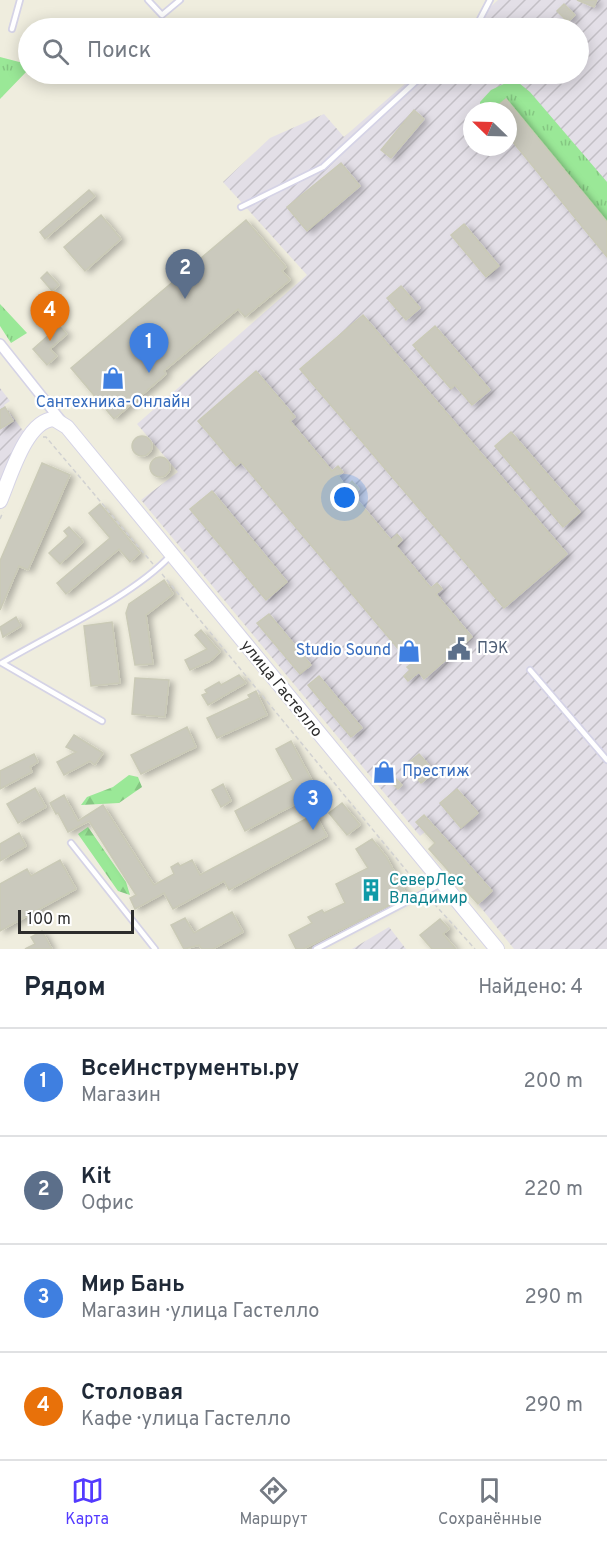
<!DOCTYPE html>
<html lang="ru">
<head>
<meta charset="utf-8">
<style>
  :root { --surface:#fff; --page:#f2f2f3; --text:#1f2937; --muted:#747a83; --line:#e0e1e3; --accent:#533aff }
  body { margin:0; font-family:Overpass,sans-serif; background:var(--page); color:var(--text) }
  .compass { position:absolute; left:463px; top:102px; width:54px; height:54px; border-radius:50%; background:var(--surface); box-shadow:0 3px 15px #0003; rotate:293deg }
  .scale { position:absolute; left:18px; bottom:15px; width:116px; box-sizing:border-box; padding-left:6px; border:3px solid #2c2c2c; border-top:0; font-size:16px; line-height:21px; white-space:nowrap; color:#2c2c2c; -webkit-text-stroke:4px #fff; paint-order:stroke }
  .you { position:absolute; left:345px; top:498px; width:21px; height:21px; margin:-15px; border:4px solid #fff; border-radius:50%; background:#1a73e8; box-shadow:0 0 0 9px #1a73e833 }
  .badge { display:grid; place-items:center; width:39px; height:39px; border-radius:50%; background:var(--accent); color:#fff; font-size:20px; font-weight:700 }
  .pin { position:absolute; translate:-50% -50px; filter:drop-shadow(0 2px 3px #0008) }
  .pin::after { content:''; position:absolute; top:32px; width:21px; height:18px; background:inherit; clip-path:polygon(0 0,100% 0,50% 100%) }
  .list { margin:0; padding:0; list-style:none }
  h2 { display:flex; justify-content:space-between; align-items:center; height:78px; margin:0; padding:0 24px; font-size:26px }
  h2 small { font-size:20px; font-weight:400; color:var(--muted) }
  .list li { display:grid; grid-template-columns:39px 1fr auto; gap:18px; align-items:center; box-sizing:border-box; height:108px; padding:0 24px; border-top:2px solid var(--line) }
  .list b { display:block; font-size:22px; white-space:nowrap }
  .list p { margin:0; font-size:20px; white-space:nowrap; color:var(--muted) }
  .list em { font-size:20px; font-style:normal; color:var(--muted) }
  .icon { flex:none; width:33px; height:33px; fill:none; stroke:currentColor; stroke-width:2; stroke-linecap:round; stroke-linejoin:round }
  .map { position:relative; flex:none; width:607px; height:949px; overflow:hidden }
  .search { position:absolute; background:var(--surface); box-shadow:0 3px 15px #0003; left:18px; right:18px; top:18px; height:66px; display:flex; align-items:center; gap:15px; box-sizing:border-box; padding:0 21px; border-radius:33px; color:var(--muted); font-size:22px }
  .sheet { height:510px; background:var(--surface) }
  nav { display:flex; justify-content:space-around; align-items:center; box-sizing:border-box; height:84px; border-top:2px solid var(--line); background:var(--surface); font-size:16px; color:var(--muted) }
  nav a { display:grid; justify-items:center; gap:3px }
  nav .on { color:var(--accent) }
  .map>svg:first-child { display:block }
  .industrial { fill:url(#industrial-furrows); fill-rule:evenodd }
  .grass { fill:url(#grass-tufts) }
  .forest { fill:url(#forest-firs) }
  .building { fill:#cac9bd; stroke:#cacab7; stroke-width:1.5; filter:url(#shadow) }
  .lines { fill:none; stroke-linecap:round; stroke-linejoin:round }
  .service-casing { stroke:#d5d3e6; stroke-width:8 }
  .minor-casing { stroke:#d5d3e6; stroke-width:12 }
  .secondary-casing { stroke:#d5d3e6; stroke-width:16 }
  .path { stroke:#d1d1d1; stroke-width:1.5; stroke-dasharray:4.5 3; stroke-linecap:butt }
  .service { stroke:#fff; stroke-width:4.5 }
  .minor { stroke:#fff; stroke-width:9 }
  .secondary { stroke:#fff; stroke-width:14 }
  .labels { text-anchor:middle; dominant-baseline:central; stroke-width:4.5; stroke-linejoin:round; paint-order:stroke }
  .shop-label { font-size:16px; fill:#366cbe; stroke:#fff }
  .service-label { font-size:16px; fill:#4e5e75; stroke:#fff; text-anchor:start }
  .street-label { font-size:16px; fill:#2c2c2c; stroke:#fff }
  .culture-label { font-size:16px; fill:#0d838f; stroke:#fff; text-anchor:start }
</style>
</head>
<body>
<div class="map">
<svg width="607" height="949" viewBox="0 0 607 949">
  <defs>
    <pattern id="industrial-furrows" width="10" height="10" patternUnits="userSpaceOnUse" patternTransform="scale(1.5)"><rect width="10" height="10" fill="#e3dfe7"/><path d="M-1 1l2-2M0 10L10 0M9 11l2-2" fill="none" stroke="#c3c0c6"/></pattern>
    <pattern id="grass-tufts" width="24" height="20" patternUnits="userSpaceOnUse" patternTransform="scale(1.5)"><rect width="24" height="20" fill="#9ae897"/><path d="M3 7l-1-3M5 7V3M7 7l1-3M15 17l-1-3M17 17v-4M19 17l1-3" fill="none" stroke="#85c782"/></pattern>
    <pattern id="forest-firs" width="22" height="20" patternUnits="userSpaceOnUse" patternTransform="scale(1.5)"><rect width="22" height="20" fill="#9ae897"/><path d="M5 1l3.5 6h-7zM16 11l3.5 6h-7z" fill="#85c782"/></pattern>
    <filter id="shadow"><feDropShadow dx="4.5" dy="2.5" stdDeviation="3" flood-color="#0004"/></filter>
  </defs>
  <rect width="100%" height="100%" fill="#efedde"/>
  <!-- industrial -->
  <path class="industrial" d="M498,0H607V949H514L478,904L492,891L424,815L416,822L425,832L420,836L141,500L178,472L137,424L307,275L223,182L270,138L324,114L344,137L416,74H578V28H467ZM472,111H508V147H472Z
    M0,388L10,401L4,405L24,432L0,482Z
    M389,927L406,949H352Z"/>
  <!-- grass -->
  <path class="grass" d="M0,57L27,64L28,70L0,99Z
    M514,79L530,92L607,182V222L506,99L491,111L480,110V102L491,90Z
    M0,304L27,333L11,343L0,326Z"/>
  <!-- forest -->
  <path class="forest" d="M129,775L138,777L142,787L119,803L81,805L87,797L113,787Z
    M88,827L126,882L130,895L118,891L78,834Z"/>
  <!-- building -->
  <path class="building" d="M577,0H597L594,7Z
    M564,4L575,15L568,22L557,11Z
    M506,99L607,222V257L508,136V111H491Z
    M414,110L424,119L391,158L381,150Z
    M341,163L360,186L307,231L287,207Z
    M89,190L95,196L45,239L40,232Z
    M101,215L121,239L85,271L64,247Z
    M246,220L286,267L282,271L290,280L245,317L238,309L164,371L166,374L114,419L71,368Z
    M464,224L499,266L486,277L451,235Z
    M47,272L59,285L52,291L41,278Z
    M401,286L420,308L406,320L387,298Z
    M363,315L567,554L504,608L300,369Z
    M59,326L67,334L50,349L57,356L47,365L33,349Z
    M435,326L490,390L472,405L455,385L451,389L413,345Z
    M256,371L295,417L290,421L332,471L338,466L343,472L338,476L346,487L352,481L359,489L353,495L391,540L397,534L402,540L396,546L431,588L437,583L442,589L436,594L472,637L424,679L419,672L408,681L404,676L410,670L407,667L411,664L241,462L236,466L198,421Z
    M5,407L13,421L0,429V410Z
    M511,432L580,512L563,527L495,446Z
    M132 446a10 10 0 1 1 20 0a10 10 0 1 1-20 0Z
    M150 467a10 10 0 1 1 20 0a10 10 0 1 1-20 0Z
    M42,463L70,475L28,570L19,566L0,610V561Z
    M212,491L287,582L266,600L190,509Z
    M100,504L140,553L130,562L119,549L66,594L57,583L110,538L89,513Z
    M69,527L83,542L60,564L49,553L68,536L64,531Z
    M164,580L173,594L146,615L153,664L135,665L126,613L129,604Z
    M269,614L311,665L300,674L257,623Z
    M16,617L21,626L3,637L0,627Z
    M112,622L120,683L91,686L84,626Z
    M201,630L220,652L210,661L190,670L185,660L207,649L195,635Z
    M239,675L246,683L208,705L202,695L207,693L205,690L219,682L221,685Z
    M319,676L362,728L351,737L308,685Z
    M135,678L169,680L165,717L132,714Z
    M256,691L267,715L217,738L207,718L250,698L248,695Z
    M187,727L196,747L141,774L131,755Z
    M74,735L103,753L95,765L90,761L64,775L57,762L76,752L66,747Z
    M291,741L318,792L245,831L235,811L293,780L276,749Z
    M34,754L38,762L30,767L32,772L0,789V771Z
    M419,754L435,772L421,783L406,765Z
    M394,777L402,785L398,789L390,781Z
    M223,784L231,801L221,807L212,790Z
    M35,788L46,807L18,823L7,804Z
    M457,789L478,813L461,828L440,803Z
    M64,795L78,821L103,805L154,885L174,874L171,867L178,863L180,866L192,860L200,875L315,814L327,836L229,890L224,881L173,909L164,893L135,909L130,898L136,895L89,821L68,832L58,813L56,814L50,803Z
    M342,803L360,825L347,835L329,813Z
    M424,815L492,891L478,904L429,849L435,843L416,822Z
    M19,833L26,846L0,861V844Z
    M372,839L387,858L407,896L303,949H296L289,935L312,923L308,917L322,910L324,913L345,903L336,884L368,868L356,849Z
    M60,860L76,889L0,931V884L27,869L31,876Z
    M232,912L243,932L213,949H202L199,945L184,949L171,925L185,918L194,933Z
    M440,919L449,929L443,934L456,949H432L420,935Z
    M42,931L52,949H25L35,944L31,937Z"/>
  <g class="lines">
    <!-- service casing -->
    <g class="service-casing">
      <path id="service" d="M148,0L162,15L180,0
        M472,28L478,23L490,0
        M12,29L20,0
        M241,207L323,167L424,74
        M530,670L607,760
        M102,721L2,663C51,634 133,596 170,556
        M71,843L155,949
        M316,949L441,884"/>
    </g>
    <!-- minor casing -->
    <g class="minor-casing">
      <path id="minor" d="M0,344L62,422"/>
    </g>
    <!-- secondary casing -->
    <g class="secondary-casing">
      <path id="secondary" d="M0,501C10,478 26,420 54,419L67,427L497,949"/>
    </g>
    <!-- path -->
    <path class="path" d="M43,437H46L153,564
      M0,519L3,512
      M162,574L420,887
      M429,898L475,949"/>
    <!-- service -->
    <use href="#service" class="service"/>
    <!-- minor -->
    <use href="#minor" class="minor"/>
    <!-- secondary -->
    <use href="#secondary" class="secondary"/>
  </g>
  <!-- icons -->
  <defs>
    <g id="shop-bare" transform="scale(1.8)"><path d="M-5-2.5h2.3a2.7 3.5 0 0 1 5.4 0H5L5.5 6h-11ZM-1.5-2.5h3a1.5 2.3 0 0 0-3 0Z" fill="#3f7fe0" stroke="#fff" stroke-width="2.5" paint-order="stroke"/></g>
    <g id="civic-bare" transform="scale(1.8)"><path d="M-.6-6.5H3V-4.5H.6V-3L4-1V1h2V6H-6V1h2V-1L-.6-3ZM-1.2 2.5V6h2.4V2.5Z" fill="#5c6f8a" stroke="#fff" stroke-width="2.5" paint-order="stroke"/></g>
    <g id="building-bare" transform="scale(1.8)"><path d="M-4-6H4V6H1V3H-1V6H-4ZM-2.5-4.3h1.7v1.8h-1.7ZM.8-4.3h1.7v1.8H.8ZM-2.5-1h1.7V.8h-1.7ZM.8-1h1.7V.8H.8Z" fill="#0f9aa8" stroke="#fff" stroke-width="2.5" paint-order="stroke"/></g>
  </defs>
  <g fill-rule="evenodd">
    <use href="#shop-bare" x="113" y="378"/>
    <use href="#civic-bare" x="459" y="649"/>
    <use href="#shop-bare" x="409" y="651"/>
    <use href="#shop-bare" x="384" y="772"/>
    <use href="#building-bare" x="371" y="890"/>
  </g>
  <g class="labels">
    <!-- shop labels -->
    <g class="shop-label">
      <text x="113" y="403">Сантехника-Онлайн</text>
      <text x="391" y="651" text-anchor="end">Studio Sound</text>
      <text x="402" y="772" text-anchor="start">Престиж</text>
    </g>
    <!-- service labels -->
    <g class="service-label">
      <text x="477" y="649">ПЭК</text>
    </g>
    <!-- street labels -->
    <g class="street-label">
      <text transform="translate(281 689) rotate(51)">улица Гастелло</text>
    </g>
    <!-- culture labels -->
    <g class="culture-label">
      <text x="389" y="881">СеверЛес<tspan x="389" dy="18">Владимир</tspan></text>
    </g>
  </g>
</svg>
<svg class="compass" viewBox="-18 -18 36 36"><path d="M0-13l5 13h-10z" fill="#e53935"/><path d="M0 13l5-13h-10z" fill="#747a83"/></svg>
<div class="scale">100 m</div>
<div class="you"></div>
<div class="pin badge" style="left:149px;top:373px;background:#3f7fe0">1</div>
<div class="pin badge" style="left:185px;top:299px;background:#5c6f8a">2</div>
<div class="pin badge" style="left:313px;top:830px;background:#3f7fe0">3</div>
<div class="pin badge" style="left:50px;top:341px;background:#e8710a">4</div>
<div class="search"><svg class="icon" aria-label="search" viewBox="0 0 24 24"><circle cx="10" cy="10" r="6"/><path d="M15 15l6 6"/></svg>Поиск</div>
</div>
<section class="sheet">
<h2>Рядом<small>Найдено: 4</small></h2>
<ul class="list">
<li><span class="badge" style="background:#3f7fe0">1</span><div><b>ВсеИнструменты.ру</b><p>Магазин</p></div><em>200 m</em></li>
<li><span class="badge" style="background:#5c6f8a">2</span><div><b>Kit</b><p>Офис</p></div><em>220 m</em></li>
<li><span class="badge" style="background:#3f7fe0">3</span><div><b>Мир Бань</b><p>Магазин · улица Гастелло</p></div><em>290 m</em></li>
<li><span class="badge" style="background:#e8710a">4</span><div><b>Столовая</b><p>Кафе · улица Гастелло</p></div><em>290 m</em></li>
</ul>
</section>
<nav>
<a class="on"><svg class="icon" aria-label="map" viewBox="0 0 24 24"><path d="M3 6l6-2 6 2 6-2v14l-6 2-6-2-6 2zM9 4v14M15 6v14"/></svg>Карта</a>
<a><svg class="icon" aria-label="directions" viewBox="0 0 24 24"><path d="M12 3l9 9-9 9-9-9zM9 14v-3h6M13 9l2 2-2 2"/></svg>Маршрут</a>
<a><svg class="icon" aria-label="saved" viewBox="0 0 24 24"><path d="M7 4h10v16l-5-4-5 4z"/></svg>Сохранённые</a>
</nav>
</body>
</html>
